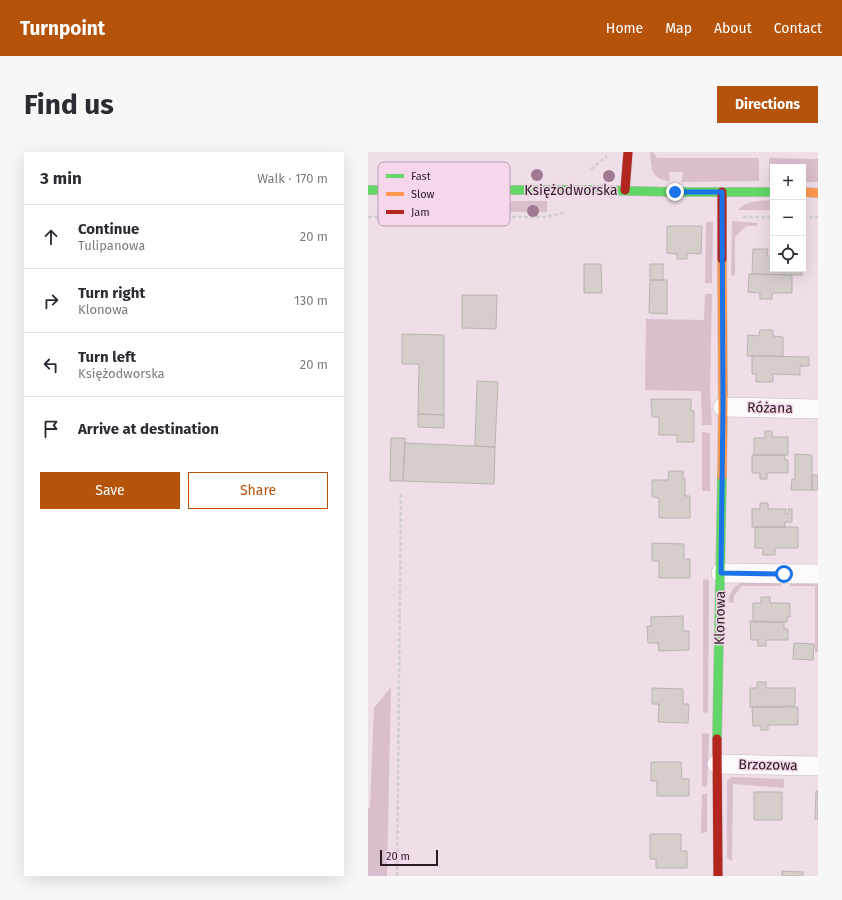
<!DOCTYPE html>
<html lang="en">
<head>
<meta charset="utf-8">
<style>
  :root { --surface:#fff; --page:#f7f7f7; --text:#2b2b33; --muted:#7c7c81; --line:#e1e1e2; --accent:#b45309 }
  body { margin:0; font-family:"Fira Sans",sans-serif; background:var(--page); color:var(--text) }
  .controls { position:absolute; right:12px; top:12px; display:grid; overflow:hidden; border-radius:0px; box-shadow:0 4px 16px #0002 }
  .controls button { width:36px; height:36px; display:grid; place-items:center; padding:0; border:0; border-bottom:1px solid var(--line); background:var(--surface); color:var(--text); font:20px sans-serif }
  .scale { position:absolute; left:12px; bottom:10px; width:58px; box-sizing:border-box; padding-left:4px; border:2px solid #281d24; border-top:0; font-size:11px; line-height:14px; white-space:nowrap; color:#281d24; -webkit-text-stroke:3px #f6d6ea; paint-order:stroke }
  .stop { position:absolute; width:12px; height:12px; margin:-9px; border:3px solid #1a73e8; border-radius:50%; background:#fff }
  .stop.end { background:#1a73e8; border-color:#fff; box-shadow:0 1px 4px #0008 }
  .list { margin:0; padding:0; list-style:none }
  h2 { display:flex; justify-content:space-between; align-items:center; height:52px; margin:0; padding:0 16px; font-size:17px }
  h2 small { font-size:13px; font-weight:400; color:var(--muted) }
  .list li { display:grid; grid-template-columns:26px 1fr auto; gap:12px; align-items:center; box-sizing:border-box; height:64px; padding:0 16px; border-top:1px solid var(--line) }
  .list b { display:block; font-size:15px; white-space:nowrap }
  .list p { margin:0; font-size:13px; white-space:nowrap; color:var(--muted) }
  .list em { font-size:13px; font-style:normal; color:var(--muted) }
  .actions { display:flex; gap:8px; padding:12px 16px }
  .actions a { flex:1; padding:9px 0; border:1px solid var(--accent); border-radius:0px; text-align:center; font-size:14px; color:var(--accent) }
  .actions .main { background:var(--accent); color:#fff }
  .icon { flex:none; width:22px; height:22px; fill:none; stroke:currentColor; stroke-width:2; stroke-linecap:round; stroke-linejoin:round }
  .map { position:relative; flex:none; width:450px; height:724px; overflow:hidden; border-radius:0px }
  header { display:flex; align-items:center; gap:24px; box-sizing:border-box; height:56px; padding:0 20px; background:var(--accent); color:#fff }
  header strong { font-size:19px }
  nav { display:flex; gap:22px; margin-inline-start:auto; font-size:14px }
  .intro { display:flex; align-items:center; justify-content:space-between; box-sizing:border-box; height:96px; padding:0 24px }
  h1 { margin:0; font-size:28px }
  .button { padding:10px 18px; border-radius:0px; background:var(--accent); color:#fff; font-size:14px; font-weight:700 }
  main { display:flex; gap:24px; padding:0 24px }
  aside { flex:1; background:var(--surface); border-radius:0px; box-shadow:0 4px 16px #0002 }
  .map>svg:first-child { display:block }
  .green { fill:#d9bece }
  .building { fill:#d5ceca; stroke:#bab3b2 }
  .lines { fill:none; stroke-linecap:round; stroke-linejoin:round }
  .street-casing { stroke:#c8b9c2; stroke-width:20 }
  .fast-casing { stroke:#c8b9c2; stroke-width:10 }
  .slow-casing { stroke:#c8b9c2; stroke-width:10 }
  .jam-casing { stroke:#c8b9c2; stroke-width:10 }
  .path { stroke:#d3ced1; stroke-width:2.5; stroke-dasharray:4 2; stroke-linecap:butt }
  .street { stroke:#fdfafc; stroke-width:19 }
  .fast { stroke:#63d668; stroke-width:9 }
  .slow { stroke:#ff974d; stroke-width:9 }
  .jam { stroke:#b3261e; stroke-width:9 }
  .tree { fill:#a07993 }
  .route { stroke:#1a73e8; stroke-width:5 }
  .labels { text-anchor:middle; dominant-baseline:central; stroke-width:3; stroke-linejoin:round; paint-order:stroke }
  .street-label { font-size:14px; fill:#281d24; stroke:#f6d6ea }
  .key { fill:#f6d6ea; stroke:#b89eaf; stroke-width:1 }
  .key-label { font-size:11px; fill:#281d24 }
</style>
</head>
<body>
<header>
<strong>Turnpoint</strong>
<nav><a>Home</a><a>Map</a><a>About</a><a>Contact</a></nav>
</header>
<div class="intro"><h1>Find us</h1><a class="button">Directions</a></div>
<main>
<aside>
<h2>3 min<small>Walk · 170 m</small></h2>
<ul class="list">
<li><svg class="icon" aria-label="ahead" viewBox="0 0 24 24"><path d="M12 20V5M6 11l6-6 6 6"/></svg><div><b>Continue</b><p>Tulipanowa</p></div><em>20 m</em></li>
<li><svg class="icon" aria-label="right" viewBox="0 0 24 24"><path d="M7 20v-9h11M14 6l5 5-5 5"/></svg><div><b>Turn right</b><p>Klonowa</p></div><em>130 m</em></li>
<li><svg class="icon" aria-label="left" viewBox="0 0 24 24"><path d="M17 20v-9H6M10 6l-5 5 5 5"/></svg><div><b>Turn left</b><p>Księżodworska</p></div><em>20 m</em></li>
<li><svg class="icon" aria-label="arrive" viewBox="0 0 24 24"><path d="M6 21V4h12l-3 4 3 4H6"/></svg><div><b>Arrive at destination</b></div></li>
</ul>
<div class="actions"><a class="main">Save</a><a>Share</a></div>
</aside>
<div class="map">
<svg width="450" height="724" viewBox="0 0 450 724">
  <rect width="100%" height="100%" fill="#efdde8"/>
  <!-- green -->
  <path class="green" d="M282,0H285L289,6H391V29L313,30L315,20H301L302,29C283,28 283,16 282,0Z
    M401,6L450,7V30H435V15H405V30H401Z
    M405,48V58H370C379,48 392,49 405,48Z
    M23,49H179V60L22,59Z
    M364,69L389,71V74H378L367,85V123L363,124Z
    M338,70H345L344,131H337Z
    M337,142H344L342,239L344,273H334L333,239L277,238L278,167L336,168Z
    M334,280L342,281V339H334Z
    M335,427L341,428L340,561L335,560Z
    M412,427L413,434H374L366,444V451L360,450C364,423 391,428 412,427Z
    M422,428H450V500H447V434H422Z
    M23,535L19,724H0V656H2L6,556Z
    M334,581L341,582L339,635L334,634Z
    M364,625L416,627V636L365,632L364,709L359,706V628Z
    M334,642H339V680L333,681Z"/>
  <!-- building -->
  <path class="building" d="M299,74H334L333,102L319,101V107H309V102L299,101Z
    M385,97H400L399,104H405V117H434V123L384,122Z
    M216,112H233L234,141H216Z
    M282,112H295V128H282Z
    M381,122L424,123V141H404V147H392V141L380,140Z
    M282,128H299V162L281,161Z
    M94,143H129L128,177L94,176Z
    M392,178H405V184L415,185V204H379L380,183L391,184Z
    M34,182L76,183V263L50,262L51,212H34Z
    M384,204L441,205V214H432V223L405,222V230H388V222H384Z
    M109,229L130,230L127,295L107,294Z
    M283,247H323V259H326V290H309V283H291V265H284Z
    M50,262L76,263V276L50,275Z
    M397,279H404V285H420V303H386V286H397Z
    M23,286H37L35,329H22Z
    M37,291L127,295L126,332L35,329Z
    M427,302L444,303V338H423L424,327H427Z
    M384,303H417V308H420V321H399V327H392V321H384Z
    M301,319H315V327H317V344H322V366H291V346L284,345V328H300Z
    M444,323H450V338H444Z
    M392,351H400V357H418L417,362H420V357H424V370H417V375H384V357H392Z
    M387,375H430V396H407V403H395V396H387Z
    M284,391L316,392V407H322V426H291V409H284Z
    M393,445H402V451H422V465H419V470H385V451H393Z
    M315,464V479H321V498L291,499L290,491H280L279,474H283V465Z
    M382,469L416,470V477H420V488H398V494H390V488H383Z
    M426,491L446,492L445,508L425,507Z
    M389,530H398V536H427V554H416V555H382V536H389Z
    M284,536L315,537V552H321L320,571L290,570L291,552H284Z
    M384,555H430V573H400V578H393V574H385Z
    M283,610H313L314,627H321V644H289V629H283Z
    M448,639H450V667H447Z
    M386,640H414V668H386Z
    M282,682H313V699H319V716H288V707H282Z
    M414,719L435,720V724H414Z"/>
  <g class="lines">
    <!-- street casing -->
    <g class="street-casing">
      <path id="street" d="M355,255L450,257
        M353,421L450,422
        M349,612L450,614"/>
    </g>
    <!-- fast casing -->
    <g class="fast-casing">
      <path id="fast" d="M0,38H224L307,40H405
        M349,587L354,324"/>
    </g>
    <!-- slow casing -->
    <g class="slow-casing">
      <path id="slow" d="M435,40L450,41
        M354,324L355,255L354,107"/>
    </g>
    <!-- jam casing -->
    <g class="jam-casing">
      <path id="jam" d="M257,38L260,0
        M354,40V107
        M349,587L350,724"/>
    </g>
    <!-- path -->
    <path class="path" d="M223,17L239,4
      M0,65H178L197,60
      M375,65H405
      M435,65H450
      M29,724L33,342"/>
    <!-- street -->
    <use href="#street" class="street"/>
    <!-- fast -->
    <use href="#fast" class="fast"/>
    <!-- slow -->
    <use href="#slow" class="slow"/>
    <!-- jam -->
    <use href="#jam" class="jam"/>
  </g>
  <!-- trees -->
  <g class="tree">
    <circle cx="169" cy="23" r="6"/>
    <circle cx="241" cy="24" r="6"/>
    <circle cx="165" cy="59" r="6"/>
  </g>
  <g class="lines">
    <!-- route -->
    <path class="route" d="M307,40H354L355,255L353,421L416,422"/>
  </g>
  <g class="labels">
    <!-- street labels -->
    <g class="street-label">
      <text x="203" y="38">Księżodworska</text>
      <text transform="translate(402 256) rotate(1)">Różana</text>
      <text transform="translate(352 466) rotate(-89)">Klonowa</text>
      <text transform="translate(400 613) rotate(1)">Brzozowa</text>
    </g>
  </g>
  <!-- legend -->
  <rect x="10" y="10" width="132" height="64" rx="6" class="key"/>
  <rect x="18" y="22" width="18" height="4" fill="#63d668"/>
  <rect x="18" y="40" width="18" height="4" fill="#ff974d"/>
  <rect x="18" y="58" width="18" height="4" fill="#b3261e"/>
  <g class="key-label">
    <text x="43" y="28">Fast</text>
    <text x="43" y="46">Slow</text>
    <text x="43" y="64">Jam</text>
  </g>
</svg>
<div class="controls">
<button>+</button>
<button>−</button>
<button><svg class="icon" aria-label="locate" viewBox="0 0 24 24"><circle cx="12" cy="12" r="6"/><path d="M12 2v4M12 18v4M2 12h4M18 12h4"/></svg></button>
</div>
<div class="scale">20 m</div>
<div class="stop" style="left:416px;top:422px"></div>
<div class="stop end" style="left:307px;top:40px"></div>
</div>
</main>
</body>
</html>
